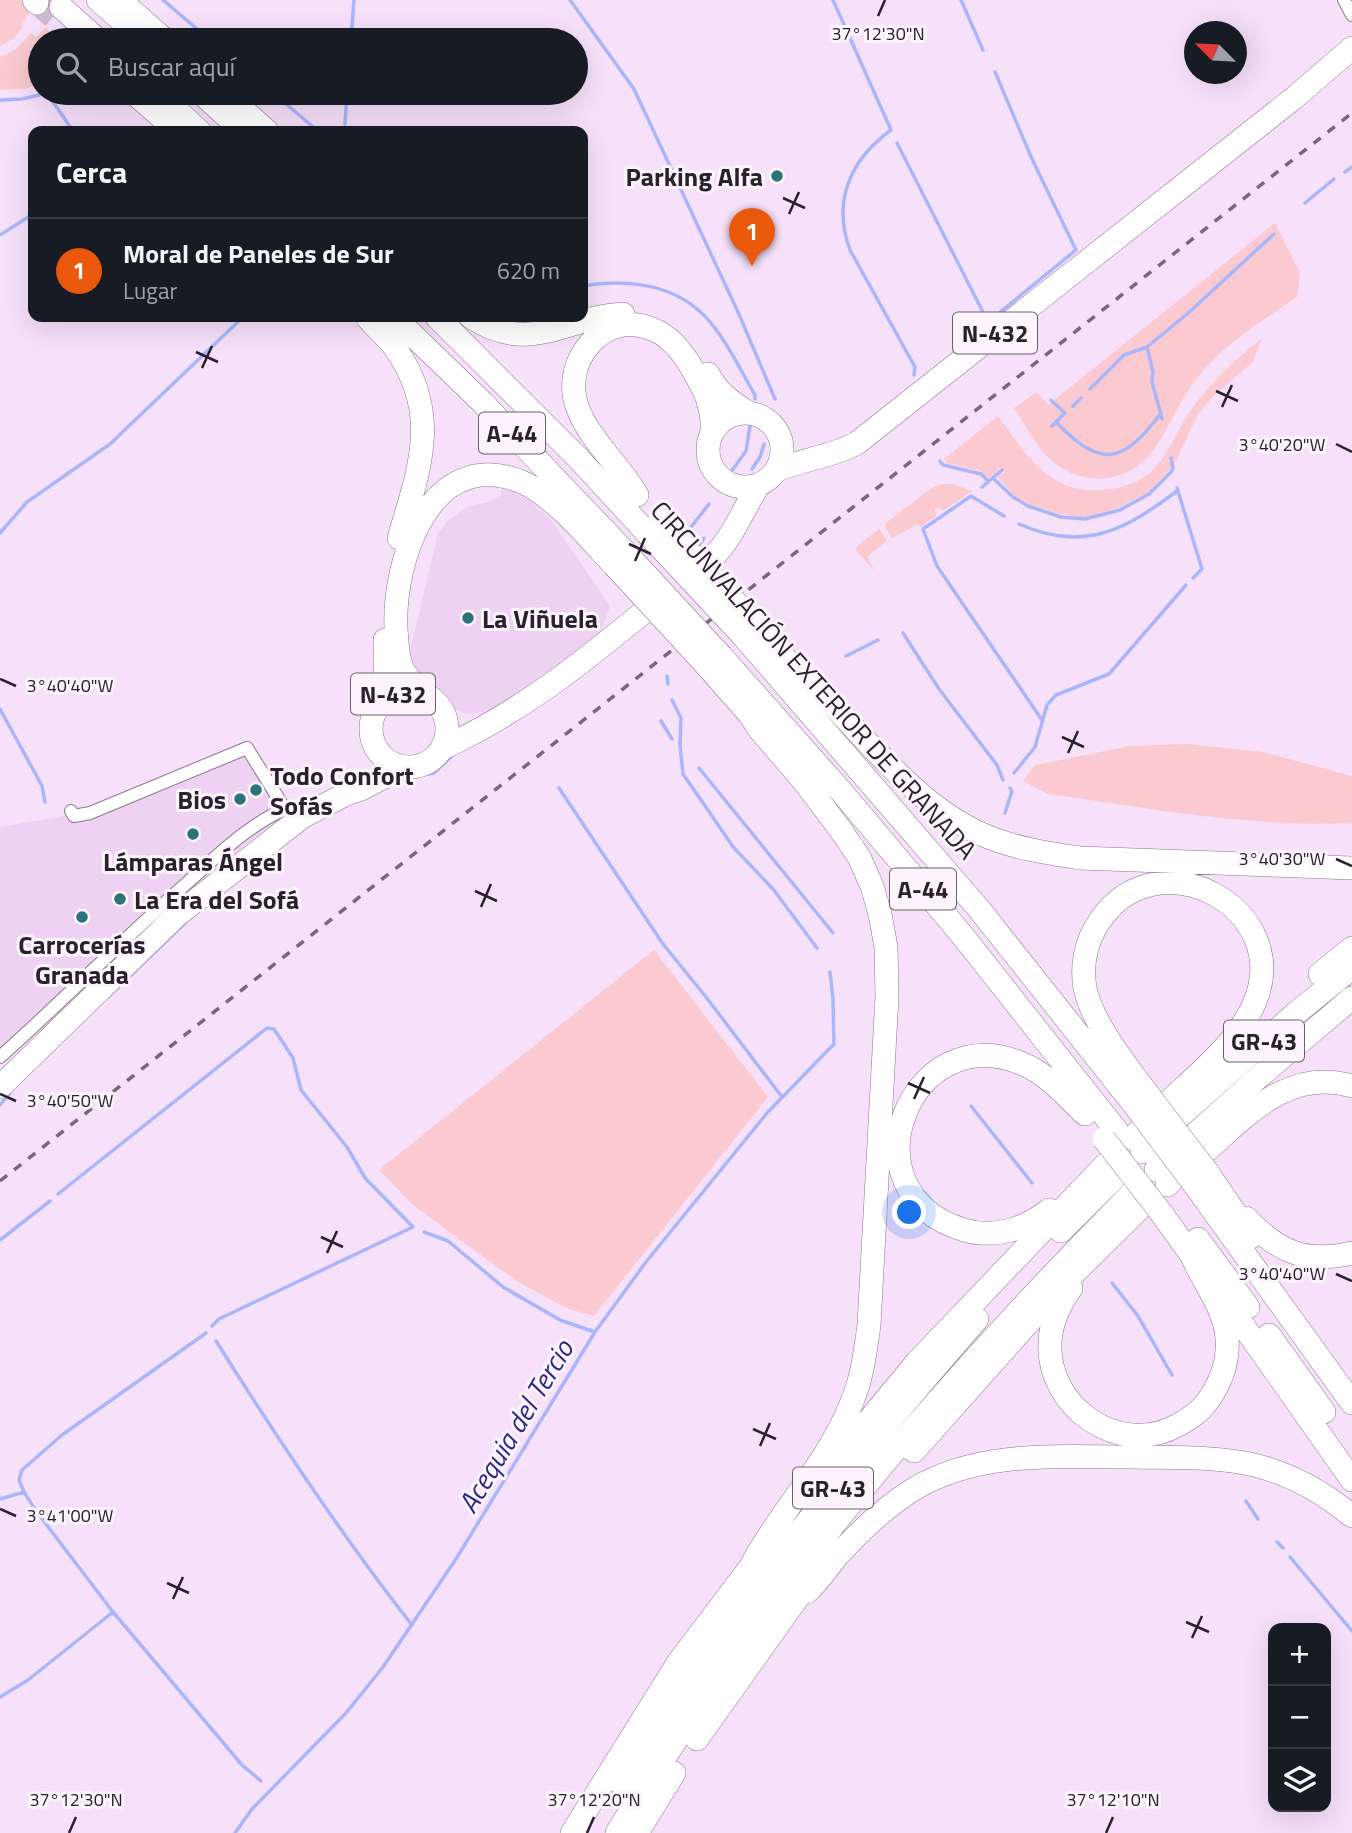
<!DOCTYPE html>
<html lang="es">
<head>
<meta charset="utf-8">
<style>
  :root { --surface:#171b24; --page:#242831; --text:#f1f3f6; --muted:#9ea1a6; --line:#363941; --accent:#ea580c }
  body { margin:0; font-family:"Titillium Web",sans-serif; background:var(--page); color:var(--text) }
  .controls { position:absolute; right:21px; bottom:21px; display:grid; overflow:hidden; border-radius:14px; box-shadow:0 7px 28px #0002 }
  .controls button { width:63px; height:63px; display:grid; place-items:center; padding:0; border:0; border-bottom:2px solid var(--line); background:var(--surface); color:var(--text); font:35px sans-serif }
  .compass { position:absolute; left:1184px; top:21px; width:63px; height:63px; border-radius:50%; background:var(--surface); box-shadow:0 7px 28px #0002; rotate:294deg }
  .you { position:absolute; left:910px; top:1213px; width:24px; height:24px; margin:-18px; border:5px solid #fff; border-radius:50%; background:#1a73e8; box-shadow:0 0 0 10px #1a73e833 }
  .badge { display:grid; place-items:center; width:46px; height:46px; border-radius:50%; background:var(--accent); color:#fff; font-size:23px; font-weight:700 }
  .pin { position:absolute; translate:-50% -58px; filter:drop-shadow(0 2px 4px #0008) }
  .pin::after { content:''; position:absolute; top:37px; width:24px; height:21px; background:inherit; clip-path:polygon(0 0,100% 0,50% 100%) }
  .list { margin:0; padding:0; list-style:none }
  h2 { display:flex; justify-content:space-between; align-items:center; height:91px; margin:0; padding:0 28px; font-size:30px }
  h2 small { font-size:23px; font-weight:400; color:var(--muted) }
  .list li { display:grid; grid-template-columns:46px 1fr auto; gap:21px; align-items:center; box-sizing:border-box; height:105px; padding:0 28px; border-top:2px solid var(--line) }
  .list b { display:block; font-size:26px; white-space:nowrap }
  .list p { margin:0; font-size:23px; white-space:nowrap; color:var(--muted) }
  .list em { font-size:23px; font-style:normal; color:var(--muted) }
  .icon { flex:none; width:38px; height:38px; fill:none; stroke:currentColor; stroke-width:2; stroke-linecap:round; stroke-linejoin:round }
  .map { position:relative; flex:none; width:1352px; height:1833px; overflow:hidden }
  .search { position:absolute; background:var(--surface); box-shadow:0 7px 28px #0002; left:28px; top:28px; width:560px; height:77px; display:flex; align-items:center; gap:18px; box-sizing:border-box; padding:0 24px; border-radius:38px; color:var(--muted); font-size:26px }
  .panel { position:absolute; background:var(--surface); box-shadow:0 7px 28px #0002; left:28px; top:126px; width:560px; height:196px; border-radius:14px }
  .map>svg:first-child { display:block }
  .built { fill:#edd2f1 }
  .green { fill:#facad0 }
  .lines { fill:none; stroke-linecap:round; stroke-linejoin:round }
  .stream { stroke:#a9b7fa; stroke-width:3.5 }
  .highway-tunnel { stroke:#cebad1; stroke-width:23; stroke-dasharray:23 11; stroke-linecap:butt }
  .street-casing { stroke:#8a778d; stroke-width:14 }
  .highway-casing { stroke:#8a778d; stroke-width:24 }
  .street { stroke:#fff; stroke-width:12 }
  .highway { stroke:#fff; stroke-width:23 }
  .rail { stroke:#766878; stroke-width:3.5; stroke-dasharray:9 9; stroke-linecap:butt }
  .highway-bridge-casing { stroke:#8a778d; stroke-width:24; stroke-linecap:butt }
  .highway-bridge { stroke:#fff; stroke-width:23 }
  .ticks { fill:none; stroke:#29212b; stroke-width:2.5 }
  .poi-dot { fill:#2a737b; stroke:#fcf3fd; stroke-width:2.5 }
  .labels { text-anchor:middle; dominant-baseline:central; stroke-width:6; stroke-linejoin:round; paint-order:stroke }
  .shield { fill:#fcf3fd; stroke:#68606a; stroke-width:2 }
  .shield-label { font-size:24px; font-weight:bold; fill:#29212b }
  .poi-label { font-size:26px; font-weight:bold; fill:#29212b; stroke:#fcf3fd; text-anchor:start }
  .street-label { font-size:26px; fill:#29212b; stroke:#fcf3fd }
  .water-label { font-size:28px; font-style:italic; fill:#292986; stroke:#fcf3fd }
  .ticks-label { font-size:18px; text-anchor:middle; fill:#29212b; stroke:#fcf3fd; stroke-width:6; stroke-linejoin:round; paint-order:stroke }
</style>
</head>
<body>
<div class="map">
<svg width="1352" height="1833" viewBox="0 0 1352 1833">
  <rect width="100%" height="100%" fill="#f7e0fa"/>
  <!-- built -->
  <path class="built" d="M501,486L531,502L551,520L610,606L601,632L539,682L488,712L466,714L451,707L422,675L411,659L410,651L438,534L447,521L469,506L489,502L501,495Z
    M251,743L291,812L131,940L0,1056V827L75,814Z"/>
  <!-- green -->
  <path class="green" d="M0,0H30L36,6L21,24L23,27L14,38L0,46Z
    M46,27L55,40H40V83L26,89L0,90V57L15,50L31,33L36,37Z
    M1275,223L1300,273L1297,297C1262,321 1223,345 1197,378C1179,401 1169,429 1152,452C1126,486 1077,487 1048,457C1034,444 1025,424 1014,408L1037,392L1048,405Z
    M1262,338L1253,362L1214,395L1198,414L1176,461L1165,475L1149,492L1118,508L1085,518L1059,514L1031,505L1015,496L997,477L1005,471L1001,468L988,479L980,471L946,463L944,459L998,416C1027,455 1049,495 1105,490C1122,488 1142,482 1154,469C1167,456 1175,435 1185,419C1206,386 1232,362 1262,338Z
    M941,484H953L972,491L943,511L938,507L934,510L937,516L920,527L918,524L892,538L885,527L886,523L930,489Z
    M879,529L887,541L867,557L875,571L856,551L857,546Z
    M1187,744L1263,752L1352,776V823C1249,828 1149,808 1048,794L1023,781L1035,765L1130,746Z
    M654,950L768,1097L594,1316L566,1308L515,1280L413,1205L379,1170Z"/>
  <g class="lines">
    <!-- stream -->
    <path class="stream" d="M163,0L210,40
      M570,0L634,89L738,312L775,399
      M833,0L891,130C850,160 832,201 850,250L915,367L914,375
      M961,0L983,50
      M351,40L354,0
      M273,93L318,131
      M0,100L22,99L47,93L73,131
      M345,124L347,93
      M897,143L988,322L1076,250L1032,159L995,72
      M1345,172L1352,167
      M1305,203L1334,179
      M0,235L33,214
      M583,286C620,279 667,283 697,309C721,328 739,368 755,395V399
      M1147,347L1153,372L1152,382L1162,419
      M1090,389L1124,355L1147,347L1186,315L1274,234
      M1051,400L1065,413L1052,426
      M1073,406L1081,398
      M1056,422C1101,469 1123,464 1161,413
      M940,461L943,465L981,474L988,481
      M752,469L760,457L764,444
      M731,472L746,451L750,426
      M993,478L1013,497L1028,506L1061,517L1085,519L1120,510L1149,494L1171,472L1173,468L1171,458
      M982,487L1002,470
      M1177,488L1202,569L1193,578
      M1004,516L971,496L923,529L937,566L1042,720
      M1019,524C1084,553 1125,530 1177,491
      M0,533L27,502L110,444L243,317
      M684,536L709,504
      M698,547L704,538
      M903,633L939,689L997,765L1003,780
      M846,656L878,640
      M667,676L668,684
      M672,700L681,718L680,745L683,774L734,848L773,889L817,948
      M0,709L42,786L45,802
      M661,721L672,739
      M699,768L833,933
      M1014,773L1035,747L1047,705L1056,695L1109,674L1186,585
      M400,778L434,773L454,754
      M559,788L663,944L706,997L782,1097
      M1005,813L1012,791L1010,788
      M108,997L186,922
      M0,1105L10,1093
      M971,1106L1032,1183
      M58,1194L267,1028L274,1029L293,1058L301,1090L347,1147L365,1178L413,1227L242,1308L219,1319L212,1326
      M424,1232L448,1241L503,1287L560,1320L595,1332
      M0,1240L50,1201
      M1112,1283L1138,1316L1172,1375
      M216,1341C277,1438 341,1535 412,1625
      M24,1492L19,1480L22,1470L62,1435L206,1333
      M0,1499L24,1492L36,1511L113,1612
      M1246,1501L1258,1519
      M1277,1542L1283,1548
      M1290,1557L1352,1631
      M0,1697L28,1680L113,1612L242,1765L261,1781
      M235,1833L252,1809L346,1713L383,1667L456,1559L595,1332L646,1262L767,1113L834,1044L833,999L830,972"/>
    <!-- highway-tunnel -->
    <path class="highway-tunnel" d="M37,3L53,17"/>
    <!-- street casing -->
    <g class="street-casing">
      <path id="street" d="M1344,0L1352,15
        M71,811L74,816L90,813L247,748L285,809L293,813
        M0,1057C64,1000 123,939 187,883C217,856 248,825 285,809"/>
    </g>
    <!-- highway casing -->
    <g class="highway-casing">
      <path id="highway" d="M34,0L37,3
        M98,0L128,26
        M120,0L165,40
        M61,7L98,40
        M134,93L177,131
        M201,93L243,131
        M224,93L267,131
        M170,104L199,131
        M367,317C375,327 385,335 393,345C442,412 420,467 399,538
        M394,317L483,403L626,553
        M437,317L579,459L647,533
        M471,317C531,356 564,317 623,314
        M708,374C718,392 730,401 747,412
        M708 450a37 37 0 1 1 74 0a37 37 0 1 1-74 0Z
        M777,470C804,459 831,457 857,443L1294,98L1352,48
        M637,495C619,464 589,440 577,406C561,360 605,309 652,329C671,336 684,354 693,370C707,394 711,403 713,431
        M711,559C733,538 742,511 758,486
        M757,626L813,691
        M744,637L979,909L1136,1107
        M721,656L840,790L962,935L1116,1130
        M708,667L750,715L760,730L806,784L840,829L859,857L872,886L880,914L886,947L887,996L869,1325C866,1346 864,1367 857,1388C836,1454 786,1503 753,1562
        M806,680L821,692C869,742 917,805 981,834C1013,848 1046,853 1080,858L1352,868
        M371 729a38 38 0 1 1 76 0a38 38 0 1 1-76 0Z
        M425,694C417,686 408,679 403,670C397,658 397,642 396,628C393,561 430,447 519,481C552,493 589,539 614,565
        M377,709C387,685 386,666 385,640
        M443,748C522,711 578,666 645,611
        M1320,974L1352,948
        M0,1087L176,916L302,817L346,794L361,789L394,772L399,766
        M1150,1097C1128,1068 1092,1023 1085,988C1081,965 1086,941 1099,922C1156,834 1296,908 1254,1004C1237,1043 1198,1074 1167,1103
        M1179,1117L1295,1014L1352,968
        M1193,1136L1261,1075L1352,998
        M1132,1138L1142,1128
        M1142,1152L1152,1142
        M1205,1152C1248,1114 1289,1068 1352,1086
        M1156,1170L1166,1160
        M1208,1173L1251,1237
        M1194,1184L1352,1403
        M1167,1185L1177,1175
        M1049,1210C1025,1229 995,1239 964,1230C840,1193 910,1015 1023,1064C1047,1074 1066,1096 1085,1114
        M1162,1214L1200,1267
        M1246,1218C1278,1252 1306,1264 1352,1253
        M1061,1231L1116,1176
        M1198,1239L1248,1307
        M1071,1288C1060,1303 1051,1323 1050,1341C1046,1407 1119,1458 1178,1425C1189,1419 1199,1413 1207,1402C1221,1383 1229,1363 1227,1338C1225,1308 1203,1283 1192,1256
        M1223,1297L1352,1480
        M1269,1335L1324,1412
        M914,1451L1061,1286L1140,1208
        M831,1466L917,1362L1107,1163
        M807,1592C819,1581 828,1567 838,1555C861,1530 885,1507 914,1489C979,1450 1059,1457 1132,1457C1173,1458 1214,1456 1254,1465C1291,1474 1323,1492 1352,1516
        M697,1739L813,1576
        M621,1783C725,1617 849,1466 977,1319
        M572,1833L678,1663L761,1553
        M617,1833C759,1598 938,1389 1131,1194
        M637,1833L674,1773"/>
    </g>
    <!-- street -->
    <use href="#street" class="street"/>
    <!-- highway -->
    <use href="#highway" class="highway"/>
    <!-- rail -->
    <path class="rail" d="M0,1181L1352,113"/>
    <!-- highway-bridge casing -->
    <g class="highway-bridge-casing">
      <path id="highway-bridge" d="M660,520L757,626
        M647,533L744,637
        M626,553L721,656
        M614,565L708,667
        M1150,1097L1208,1173
        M1136,1107L1194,1184
        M1104,1139L1162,1214"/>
    </g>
    <!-- highway-bridge -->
    <use href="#highway-bridge" class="highway-bridge"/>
  </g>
  <!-- ticks -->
  <path class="ticks" d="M878,16L885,0M783,198L805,208M789,214L799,192M196,352L218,362M202,368L212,346M1216,391L1238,401M1222,407L1232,385M1336,444L1352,452M629,544L651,554M635,561L645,538M0,679L16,686M1062,737L1084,747M1068,753L1078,731M1336,859L1352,866M475,891L497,901M481,907L491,884M908,1083L930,1093M0,1094L16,1101M914,1099L924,1077M321,1237L343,1247M327,1253L337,1231M1336,1274L1352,1281M753,1429L776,1439M760,1446L770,1423M0,1509L16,1516M167,1583L189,1593M173,1599L183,1577M1186,1622L1209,1632M1192,1638L1202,1616M69,1833L76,1817M587,1833L594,1817M1106,1833L1113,1817"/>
  <!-- markers -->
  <g class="poi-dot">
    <circle cx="777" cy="176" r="7"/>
    <circle cx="468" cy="618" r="7"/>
    <circle cx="256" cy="790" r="7"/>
    <circle cx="240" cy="799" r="7"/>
    <circle cx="193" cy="834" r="7"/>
    <circle cx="120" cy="899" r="7"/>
    <circle cx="82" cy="917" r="7"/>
  </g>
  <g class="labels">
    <!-- shield labels -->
    <g class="shield">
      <rect x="953" y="312.5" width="84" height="41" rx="5"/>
      <rect x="479" y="412.5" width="66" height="41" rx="5"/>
      <rect x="351" y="673.5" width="84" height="41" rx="5"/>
      <rect x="890" y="868.5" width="66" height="41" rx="5"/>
      <rect x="1224" y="1020.5" width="80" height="41" rx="5"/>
      <rect x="793" y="1467.5" width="80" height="41" rx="5"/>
    </g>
    <g class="shield-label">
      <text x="995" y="333">N-432</text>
      <text x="512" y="433">A-44</text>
      <text x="393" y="694">N-432</text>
      <text x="923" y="889">A-44</text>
      <text x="1264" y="1041">GR-43</text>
      <text x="833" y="1488">GR-43</text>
    </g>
    <!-- poi labels -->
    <g class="poi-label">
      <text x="763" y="176" text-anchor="end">Parking Alfa</text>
      <text x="482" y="618">La Viñuela</text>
      <text x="270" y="775">Todo Confort<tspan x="270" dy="30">Sofás</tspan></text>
      <text x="226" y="799" text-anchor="end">Bios</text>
      <text x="193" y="861" text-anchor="middle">Lámparas Ángel</text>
      <text x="134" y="899">La Era del Sofá</text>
      <text x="82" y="944" text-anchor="middle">Carrocerías<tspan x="82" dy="30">Granada</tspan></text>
    </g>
    <!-- street labels -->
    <g class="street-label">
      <text transform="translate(814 680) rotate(48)">CIRCUNVALACIÓN EXTERIOR DE GRANADA</text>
    </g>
    <!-- water labels -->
    <g class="water-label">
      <text transform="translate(515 1426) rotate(-59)">Acequia del Tercio</text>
    </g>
  </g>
  <g class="ticks-label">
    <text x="878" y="40">37°12'30"N</text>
    <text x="1282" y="451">3°40'20"W</text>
    <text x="70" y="692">3°40'40"W</text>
    <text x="1282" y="865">3°40'30"W</text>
    <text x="70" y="1107">3°40'50"W</text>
    <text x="1282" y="1280">3°40'40"W</text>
    <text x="70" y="1522">3°41'00"W</text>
    <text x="76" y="1806">37°12'30"N</text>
    <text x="594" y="1806">37°12'20"N</text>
    <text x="1113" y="1806">37°12'10"N</text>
  </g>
</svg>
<div class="controls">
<button>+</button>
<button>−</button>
<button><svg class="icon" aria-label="layers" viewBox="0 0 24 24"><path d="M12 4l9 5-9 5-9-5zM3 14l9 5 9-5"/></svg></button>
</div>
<svg class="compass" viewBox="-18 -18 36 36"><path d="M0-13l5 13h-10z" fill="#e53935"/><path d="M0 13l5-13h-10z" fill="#9ea1a6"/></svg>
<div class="you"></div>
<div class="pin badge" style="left:752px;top:266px">1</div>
<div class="search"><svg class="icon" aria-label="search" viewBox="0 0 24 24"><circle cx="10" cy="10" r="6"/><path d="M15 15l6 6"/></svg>Buscar aquí</div>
<section class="panel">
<h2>Cerca<small></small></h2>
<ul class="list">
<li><span class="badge">1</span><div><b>Moral de Paneles de Sur</b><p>Lugar</p></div><em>620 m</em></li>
</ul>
</section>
</div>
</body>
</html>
